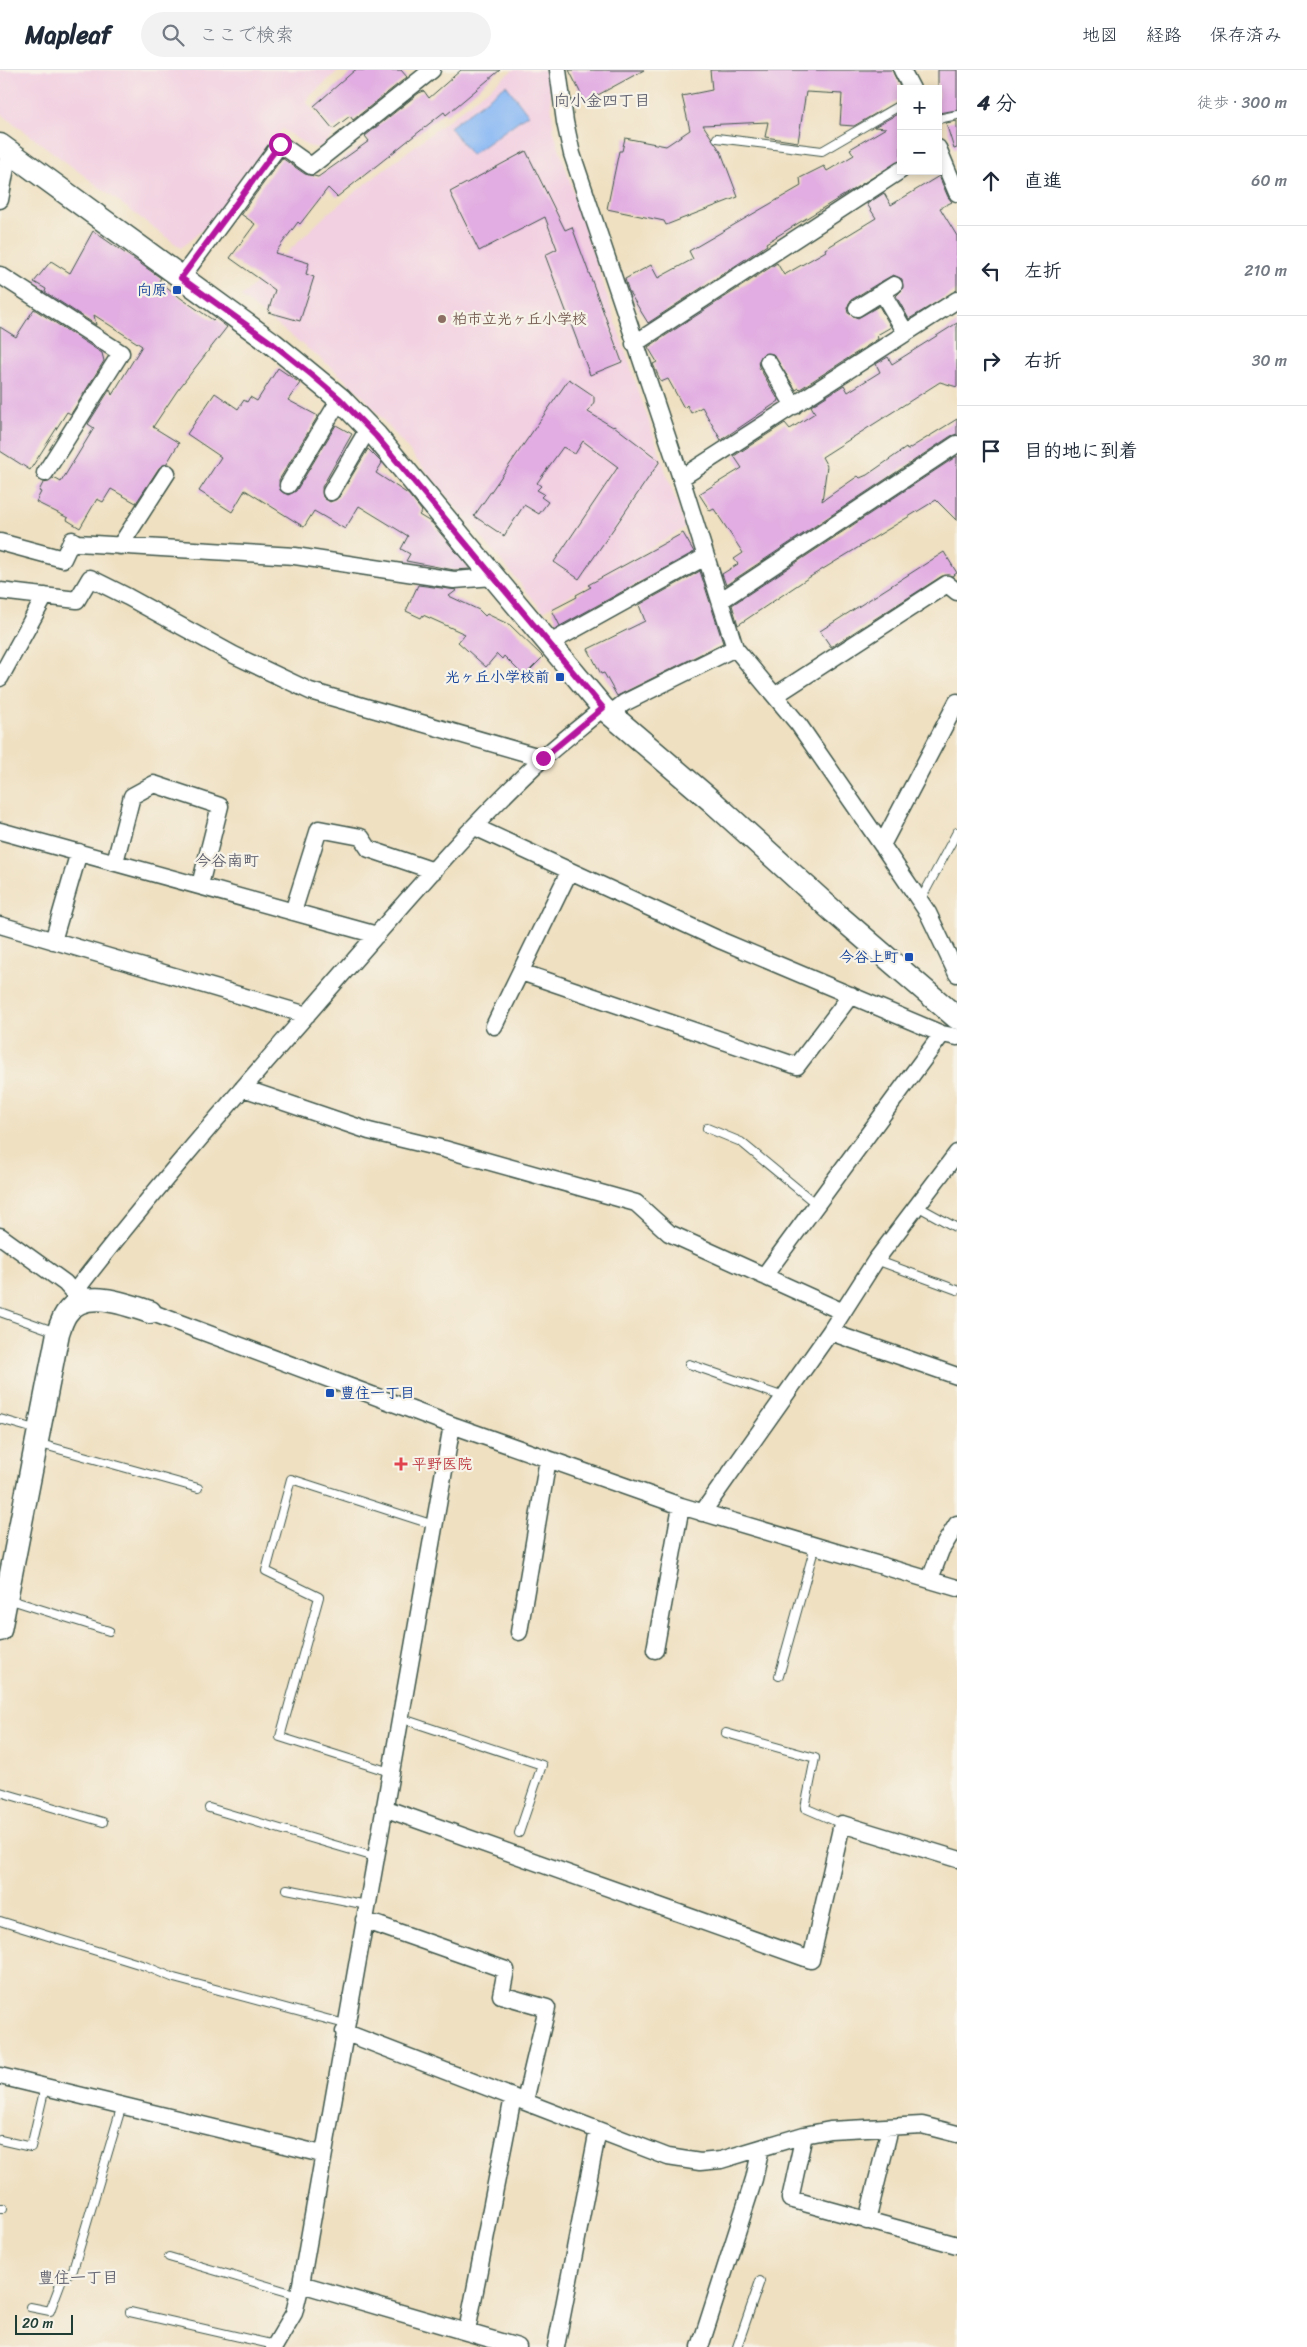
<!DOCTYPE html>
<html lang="ja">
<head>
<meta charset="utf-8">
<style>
  :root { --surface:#fff; --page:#f2f2f3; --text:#1f2937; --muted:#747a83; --line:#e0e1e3 }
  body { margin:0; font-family:Sriracha,"Klee One",sans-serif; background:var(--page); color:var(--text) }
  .controls { position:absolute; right:15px; top:15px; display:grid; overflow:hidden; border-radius:0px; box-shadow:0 2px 8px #0003 }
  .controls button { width:45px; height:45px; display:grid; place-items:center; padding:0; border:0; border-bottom:1px solid var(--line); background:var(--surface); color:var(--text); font:25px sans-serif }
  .scale { position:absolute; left:15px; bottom:12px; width:58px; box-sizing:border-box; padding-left:5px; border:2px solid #1f3d34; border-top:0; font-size:14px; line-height:18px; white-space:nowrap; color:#1f3d34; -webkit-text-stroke:4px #f7f3e8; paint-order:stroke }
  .stop { position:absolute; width:15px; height:15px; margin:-11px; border:4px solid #b5179e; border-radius:50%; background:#fff }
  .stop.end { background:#b5179e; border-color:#fff; box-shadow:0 1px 5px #0008 }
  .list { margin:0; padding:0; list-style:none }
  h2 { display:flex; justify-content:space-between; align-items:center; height:65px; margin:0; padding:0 20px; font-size:21px }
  h2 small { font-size:16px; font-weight:400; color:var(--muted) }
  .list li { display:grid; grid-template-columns:32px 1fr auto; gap:15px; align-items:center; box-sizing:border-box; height:90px; padding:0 20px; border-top:1px solid var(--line) }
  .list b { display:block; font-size:19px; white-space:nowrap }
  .list em { font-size:16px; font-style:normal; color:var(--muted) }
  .icon { flex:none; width:28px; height:28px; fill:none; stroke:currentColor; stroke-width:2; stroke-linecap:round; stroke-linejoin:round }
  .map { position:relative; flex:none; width:957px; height:2277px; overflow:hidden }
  header { display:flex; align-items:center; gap:30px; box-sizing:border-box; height:70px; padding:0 25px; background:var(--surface); border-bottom:1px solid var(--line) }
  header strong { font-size:24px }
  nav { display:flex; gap:28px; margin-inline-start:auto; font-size:18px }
  .search { width:350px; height:45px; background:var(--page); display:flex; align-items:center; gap:12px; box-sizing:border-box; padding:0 18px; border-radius:28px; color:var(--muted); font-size:19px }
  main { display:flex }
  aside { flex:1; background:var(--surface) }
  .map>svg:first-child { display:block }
  .built { fill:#f2cfe1 }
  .water { fill:#88b8f4; stroke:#547a94 }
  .building { fill:#e2ade2 }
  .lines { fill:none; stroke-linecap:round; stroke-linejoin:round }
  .lane-casing { stroke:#3e5549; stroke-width:10 }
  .street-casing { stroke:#3e5549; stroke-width:19 }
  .secondary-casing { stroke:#3e5549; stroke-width:25 }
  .lane { stroke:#fff; stroke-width:8 }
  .street { stroke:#fff; stroke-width:16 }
  .secondary { stroke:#fff; stroke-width:22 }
  .route { stroke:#b5179e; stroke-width:6 }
  .transit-dot { fill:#1a4fb4; stroke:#f7f3e8; stroke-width:2 }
  .education-dot { fill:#8d6e63; stroke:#f7f3e8; stroke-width:2 }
  .health-dot { fill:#e0444e; stroke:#f7f3e8; stroke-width:2 }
  .labels { text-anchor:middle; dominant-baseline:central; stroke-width:4.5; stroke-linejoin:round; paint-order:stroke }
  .transit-label { font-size:15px; font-weight:bold; fill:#164399; stroke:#f7f3e8; text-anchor:end }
  .education-label { font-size:15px; font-weight:bold; fill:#785e54; stroke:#f7f3e8; text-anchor:start }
  .health-label { font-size:15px; font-weight:bold; fill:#be3a42; stroke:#f7f3e8; text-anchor:start }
  .neighbourhood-label { font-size:16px; font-weight:bold; fill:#636471; stroke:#f7f3e8 }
</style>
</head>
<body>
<header>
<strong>Mapleaf</strong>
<div class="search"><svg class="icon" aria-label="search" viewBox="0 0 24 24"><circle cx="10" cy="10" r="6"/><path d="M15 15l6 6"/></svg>ここで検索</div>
<nav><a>地図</a><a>経路</a><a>保存済み</a></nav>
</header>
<main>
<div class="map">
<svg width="957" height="2277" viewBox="0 0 957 2277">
  <rect width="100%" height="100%" fill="#f7f3e8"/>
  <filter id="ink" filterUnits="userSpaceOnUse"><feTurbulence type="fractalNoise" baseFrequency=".02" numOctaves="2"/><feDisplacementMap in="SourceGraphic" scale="10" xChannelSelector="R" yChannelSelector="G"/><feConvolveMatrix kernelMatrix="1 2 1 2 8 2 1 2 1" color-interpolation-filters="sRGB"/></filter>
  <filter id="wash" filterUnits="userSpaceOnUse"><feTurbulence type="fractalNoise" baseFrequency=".0096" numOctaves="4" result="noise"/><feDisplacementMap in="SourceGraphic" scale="20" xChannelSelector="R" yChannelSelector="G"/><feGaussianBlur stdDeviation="1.12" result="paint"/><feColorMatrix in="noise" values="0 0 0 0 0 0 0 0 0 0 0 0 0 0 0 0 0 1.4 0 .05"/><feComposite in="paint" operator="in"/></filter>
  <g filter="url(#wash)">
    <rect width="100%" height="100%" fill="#efe0c1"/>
    <!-- built -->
    <path class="built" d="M0,0H339L309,27L307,33L334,64L320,78L308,76L282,59L222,143L181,178L0,43Z
      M513,0H548L554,62L622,272L685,458L543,541L364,327L330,296L241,227L328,143Z"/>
    <!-- water -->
    <path class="water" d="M506,15L528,44L471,85L450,57Z"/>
    <g id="blocks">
      <!-- building -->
      <path class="building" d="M355,0H401L407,7L353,50L350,46L333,59L314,36Z
        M461,0H500L446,45L444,42L337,127L328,118L300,154L298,152L275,183L309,193L306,204L314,207L300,251L268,242L275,220L230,188L255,154L241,144L282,88L305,104L318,107L369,71L365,66L419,23L424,21L429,28Z
        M569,0H644L585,32Z
        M710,0H892L901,19V29L854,56L840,55L842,24L806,22L798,72L765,67L768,52L703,55L721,82L738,127L666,155L664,151L607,139L619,81H622L625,68L666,76L690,60L682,26L712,20Z
        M938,0H957V40L938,43Z
        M901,42V90L766,173L767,175L648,253L629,222L625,209L651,195L658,208L693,189L689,181L801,116L800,108L824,96L827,101L854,85L850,79L886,58L874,57Z
        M957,51V78L954,79L946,53Z
        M526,81L565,160L572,157L622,292L590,305L545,185L557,179L545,147L479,181L450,122Z
        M939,106L948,127L952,132L940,138L957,166V220L909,249L896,226L903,219L902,209L893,205L877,214L851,230L847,238L848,243L858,248L879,236L891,257L877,265L878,269L800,319L799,318L796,320L773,284H763L758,292L759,297L779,331L721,370L702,337L691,343L687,335L684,338L668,309L661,312L653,294L657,292L648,277L777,193L784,205L826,181L825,179L876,148L867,134L884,123L891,135Z
        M93,161L161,208L159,211L182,229L213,250L215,248L227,257L177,321L153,357L179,373L167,393L159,398L136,433L111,419L103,432L97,429L80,458L67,450L68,448L36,432L41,422L39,421L43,413L49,412L54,408L61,412L94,358L88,354L110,319L112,325L142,276L94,245L96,255L45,222L46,219L34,212L51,191L70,203Z
        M34,239L102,283L104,291L71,344L67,342L30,400L0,381V257L16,267Z
        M957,253V317L940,312L822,387L827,396L822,431L858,406L860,408L867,405L906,378L907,380L957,349V364L951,366L726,515L722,504L738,494L734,489L743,483L714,439L710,441L699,424L742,398L734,386L785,353L790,359L815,343L811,336L844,315L848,322L880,302L876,294L888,287L892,294Z
        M278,298L300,313L288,330L318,346L279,410L280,420L288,425L296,421L336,355L352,364L322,417L323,427L330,432L339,427L368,379L382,393L376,403L408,424L422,441L419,445L432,453L470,499L454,500L406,491L410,484L401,479L408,466L359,436L345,459L314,441L304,457L245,420L232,442L199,421L221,387L187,364L215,323L238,339L244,330L247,332L250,327L257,331Z
        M569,309L594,326V332L588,342L613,357L614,356L660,391L579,509L554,492L618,397L583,371L575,384L563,377L537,413L541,416L537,420L544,424L541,427L548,432L539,444L524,435L504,466L474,446Z
        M957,386V451L936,430L805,510L738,555L732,535Z
        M683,463L694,482L560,556L552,540L577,527L576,525L591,517L588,515Z
        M944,482L957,503L952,506H942L831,577L820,561Z
        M700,501L723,573L617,626L604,603L601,604L588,579L645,551L639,535Z
        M418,515L457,520L449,526L479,540L485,546L487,544L510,555L543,587L524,606L504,586L502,589L497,584L486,597L458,572L465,564L423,545L421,548L406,541Z"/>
    </g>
  </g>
  <g filter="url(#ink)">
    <use href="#blocks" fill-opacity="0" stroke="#3e5549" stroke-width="1"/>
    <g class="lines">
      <!-- lane casing -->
      <g class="lane-casing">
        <path id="lane" d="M938,49L957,45
          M717,68L822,81L901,35
          M920,831L957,762
          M707,1058L741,1072L816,1134
          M917,1136L957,1158
          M876,1190L957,1220
          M0,1242L56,1262
          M689,1294L784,1327
          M0,1349L38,1360
          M37,1373L198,1418
          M8,1529L109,1561
          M779,1606L815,1476
          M400,1648L542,1695L519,1763
          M726,1663L815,1688L805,1738L842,1754
          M390,1702L280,1667L319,1527L266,1501L291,1409L434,1455
          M0,1722L103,1752
          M209,1738L375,1787
          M287,1819L367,1835
          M0,1851L145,1896L174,1908L345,1954
          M0,2070L31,2077L45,2017
          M0,2138H3
          M169,2187L298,2225
          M30,2237L50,2241L62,2209L73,2200L122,2035
          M130,2242L275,2275
          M737,2277L760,2211"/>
      </g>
      <!-- street casing -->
      <g class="street-casing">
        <path id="street" d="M558,0L565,52L572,84L681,408L735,578L799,655L882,775L928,843L957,904
          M902,0L912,19
          M938,78L957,123
          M0,130L9,81
          M0,205L121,283L45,403
          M181,208L280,74L311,96L432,0
          M882,222L906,263
          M857,238L894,215
          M634,274L901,100
          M768,292L794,336
          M681,408L957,230
          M288,415L340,329
          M331,422L368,359
          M0,472L63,489L72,470L77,473L295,486L454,510L494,507
          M120,476L167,403
          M0,521L77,530L90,508L128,527L234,585L310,621L543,688
          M720,531L957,374
          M548,574L705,487
          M0,608L45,526
          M776,625L947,514L957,522
          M610,644L624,633L735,578
          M475,757L722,871L942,964L957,967
          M0,761L377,865
          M882,775L957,632
          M115,792L132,726L154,714L220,736L200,815
          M293,842L319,759L361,767L369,779L434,801
          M0,855L307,945
          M53,871L79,782
          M521,902L797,996L851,925
          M494,956L569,802
          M243,1018L369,1061L444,1079L636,1133L669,1163L841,1241
          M0,1166L65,1213L81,1231
          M764,1206L942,964
          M81,1231L80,1215C155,1118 237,1025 317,933C390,850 462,763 543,688C562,671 583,655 603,638
          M150,1242L452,1355L681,1436L957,1518
          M830,1262L957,1306
          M702,1443L830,1262L876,1190L957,1083
          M930,1509L941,1480L957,1454
          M519,1562L548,1389
          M655,1580L681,1436
          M384,1738L811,1890L842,1754L957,1789
          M364,1850L506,1900L501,1925L547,1938L525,2031
          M344,1962L668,2087L700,2092L721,2090L804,2065L830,2060L922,2055L957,2064
          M0,2006L322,2084
          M804,2065L790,2129L957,2175
          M867,2151L890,2058
          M301,2214L518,2277
          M467,2261L513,2027
          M274,2277L294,2243L301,2214L452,1355
          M556,2277L598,2060
          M700,2277L754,2109L761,2078"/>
      </g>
      <!-- secondary casing -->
      <g class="secondary-casing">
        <path id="secondary" d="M0,75L273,274L340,329L376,366L603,638L714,733L834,842L957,948
          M0,1560L58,1263C60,1257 62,1250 66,1244C84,1217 125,1234 150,1242"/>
      </g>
      <!-- lane -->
      <use href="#lane" class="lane"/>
      <!-- street -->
      <use href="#street" class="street"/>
      <!-- secondary -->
      <use href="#secondary" class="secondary"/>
    </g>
  </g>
  <g class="lines" filter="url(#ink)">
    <!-- route -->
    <path class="route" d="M280,74L181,208L273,274L312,305L340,329L376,366L603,638L543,688"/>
  </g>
  <!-- markers -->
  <g class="transit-dot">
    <rect x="172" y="215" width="10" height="10" rx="2.5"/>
    <rect x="555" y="602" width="10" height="10" rx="2.5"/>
    <rect x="904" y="882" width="10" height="10" rx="2.5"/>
    <rect x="325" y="1318" width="10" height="10" rx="2.5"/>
  </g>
  <circle class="education-dot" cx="442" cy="249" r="5"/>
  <path class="health-dot" d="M398.5 1386.5h5v5h5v5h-5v5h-5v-5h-5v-5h5z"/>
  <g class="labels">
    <!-- transit labels -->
    <g class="transit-label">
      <text x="167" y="220">向原</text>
      <text x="550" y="607">光ヶ丘小学校前</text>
      <text x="899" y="887">今谷上町</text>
      <text x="340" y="1323" text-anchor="start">豊住一丁目</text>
    </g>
    <!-- education labels -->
    <g class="education-label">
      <text x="452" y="249">柏市立光ヶ丘小学校</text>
    </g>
    <!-- health labels -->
    <g class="health-label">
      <text x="412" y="1394">平野医院</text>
    </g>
    <!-- neighbourhood labels -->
    <g class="neighbourhood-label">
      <text x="602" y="30">向小金四丁目</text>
      <text x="227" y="790">今谷南町</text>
      <text x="78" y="2207">豊住一丁目</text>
    </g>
  </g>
</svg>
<div class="controls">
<button>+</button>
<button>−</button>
</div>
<div class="scale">20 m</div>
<div class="stop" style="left:280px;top:74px"></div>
<div class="stop end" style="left:543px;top:688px"></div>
</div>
<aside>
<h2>4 分<small>徒歩 · 300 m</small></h2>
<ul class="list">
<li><svg class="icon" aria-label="ahead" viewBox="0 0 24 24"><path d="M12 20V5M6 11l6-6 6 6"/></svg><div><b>直進</b></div><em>60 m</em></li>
<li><svg class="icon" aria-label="left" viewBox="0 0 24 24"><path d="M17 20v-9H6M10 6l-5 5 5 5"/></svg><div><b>左折</b></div><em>210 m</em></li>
<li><svg class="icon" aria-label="right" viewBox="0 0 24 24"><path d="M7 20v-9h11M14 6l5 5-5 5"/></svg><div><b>右折</b></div><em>30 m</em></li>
<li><svg class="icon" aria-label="arrive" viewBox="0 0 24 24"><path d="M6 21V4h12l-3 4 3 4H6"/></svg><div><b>目的地に到着</b></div></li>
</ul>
</aside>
</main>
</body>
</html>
